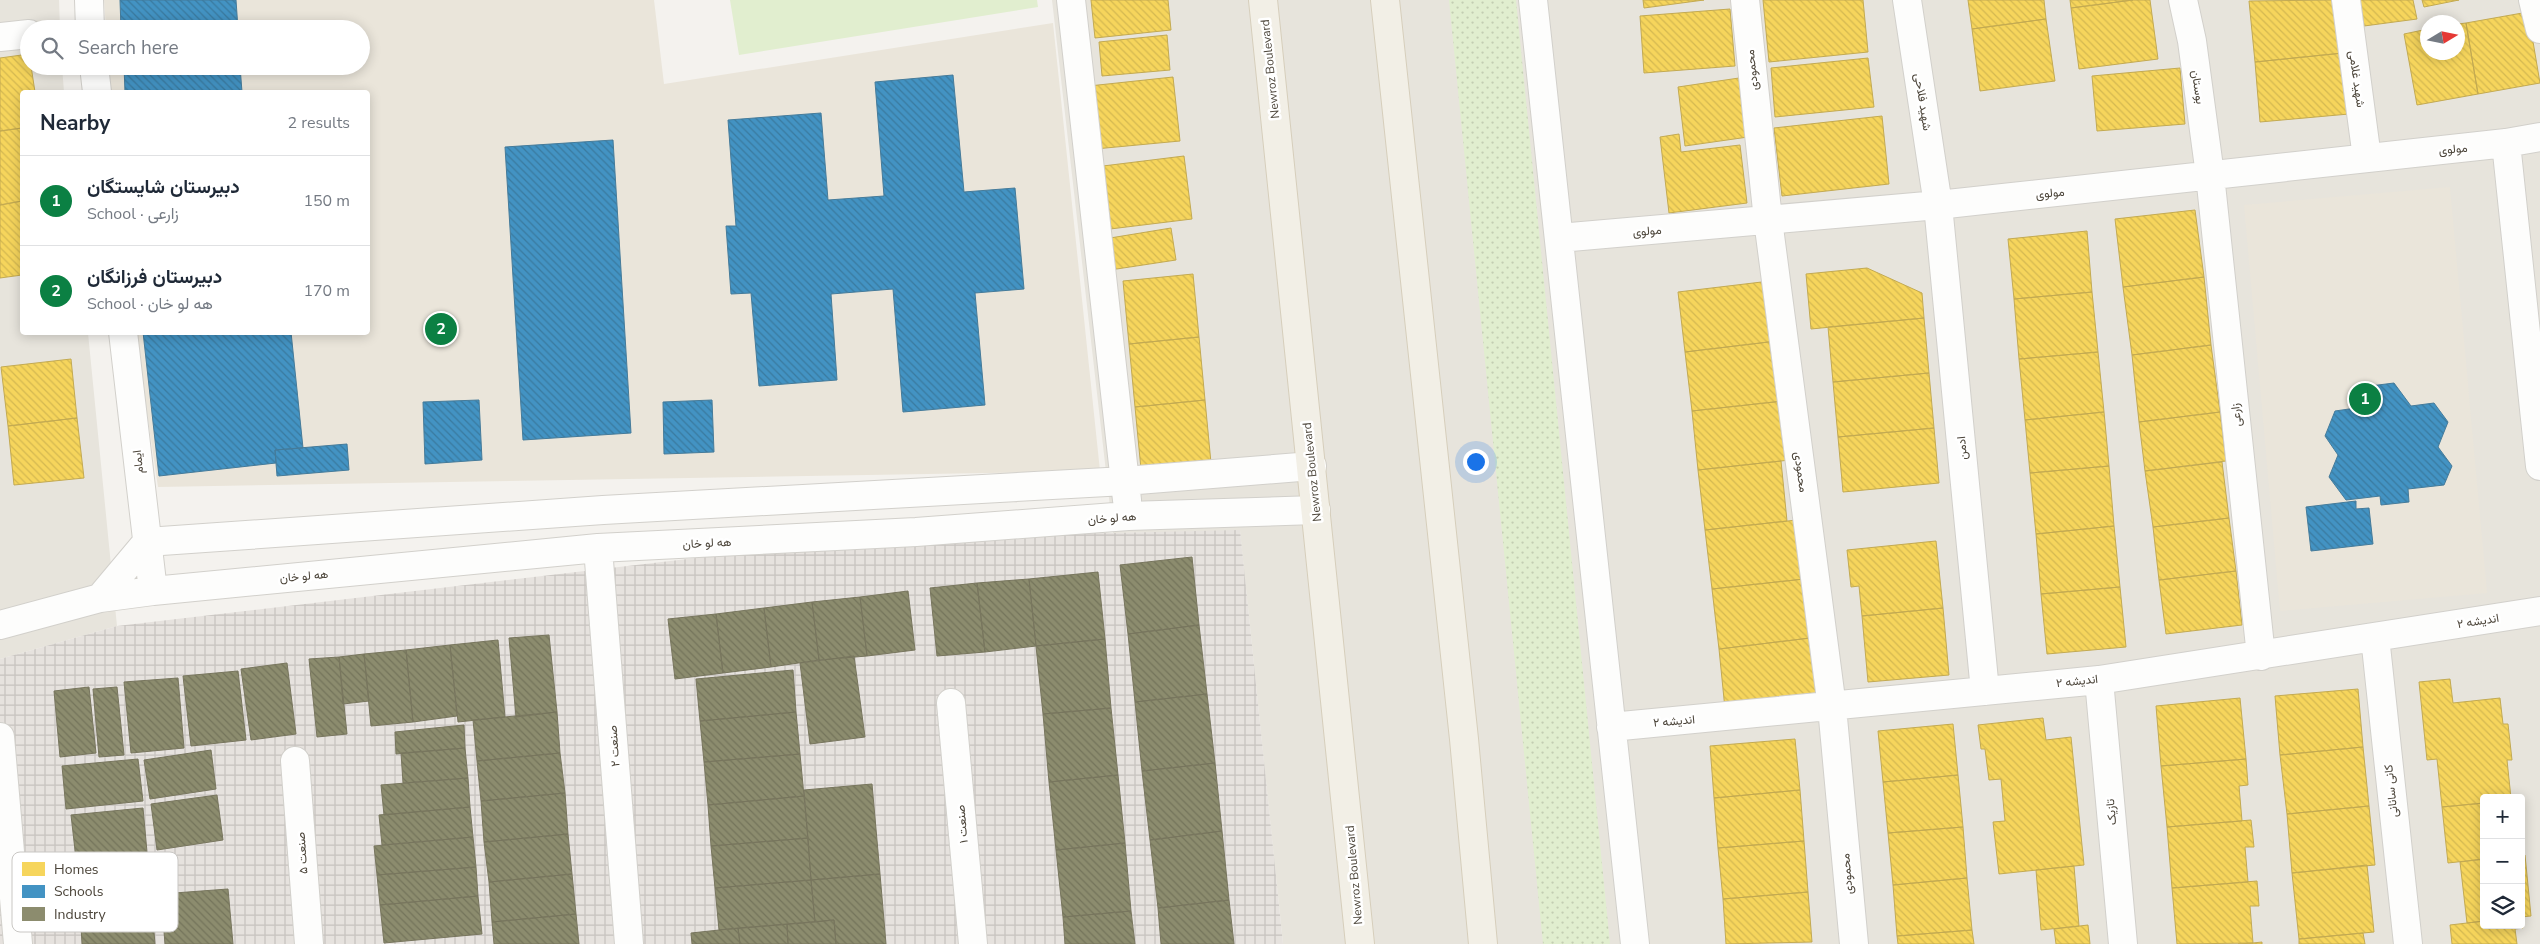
<!DOCTYPE html>
<html lang="en">
<head>
<meta charset="utf-8">
<style>
  :root { --surface:#fff; --page:#f6f6f7; --text:#1f2937; --muted:#747a83; --line:#e0e1e3; --accent:#0b8043 }
  body { margin:0; font-family:"Nunito Sans",Vazirmatn,sans-serif; background:var(--page); color:var(--text) }
  .controls { position:absolute; right:15px; bottom:15px; display:grid; overflow:hidden; border-radius:5px; box-shadow:0 2px 12px #0003 }
  .controls button { width:45px; height:45px; display:grid; place-items:center; padding:0; border:0; border-bottom:1px solid var(--line); background:var(--surface); color:var(--text); font:25px sans-serif }
  .compass { position:absolute; left:2420px; top:15px; width:45px; height:45px; border-radius:50%; background:var(--surface); box-shadow:0 2px 12px #0003; rotate:80deg }
  .you { position:absolute; left:1475px; top:461px; width:18px; height:18px; margin:-12px; border:4px solid #fff; border-radius:50%; background:#1a73e8; box-shadow:0 0 0 8px #1a73e833 }
  .badge { display:grid; place-items:center; width:32px; height:32px; border-radius:50%; background:var(--accent); color:#fff; font-size:16px; font-weight:700 }
  .pin { position:absolute; translate:-50% -50%; border:2px solid #fff; box-shadow:0 1px 5px #0006 }
  .list { margin:0; padding:0; list-style:none }
  h2 { display:flex; justify-content:space-between; align-items:center; height:65px; margin:0; padding:0 20px; font-size:21px }
  h2 small { font-size:16px; font-weight:400; color:var(--muted) }
  .list li { display:grid; grid-template-columns:32px 1fr auto; gap:15px; align-items:center; box-sizing:border-box; height:90px; padding:0 20px; border-top:1px solid var(--line) }
  .list b { display:block; font-size:19px; white-space:nowrap }
  .list p { margin:0; font-size:16px; white-space:nowrap; color:var(--muted) }
  .list em { font-size:16px; font-style:normal; color:var(--muted) }
  .icon { flex:none; width:28px; height:28px; fill:none; stroke:currentColor; stroke-width:2; stroke-linecap:round; stroke-linejoin:round }
  .map { position:relative; flex:none; width:2540px; height:944px; overflow:hidden }
  .search { position:absolute; background:var(--surface); box-shadow:0 2px 12px #0003; left:20px; top:20px; width:350px; height:55px; display:flex; align-items:center; gap:12px; box-sizing:border-box; padding:0 18px; border-radius:28px; color:var(--muted); font-size:19px }
  .panel { position:absolute; background:var(--surface); box-shadow:0 2px 12px #0003; left:20px; top:90px; width:350px; height:245px; border-radius:5px }
  .map>svg:first-child { display:block }
  .residential { fill:#e7e4dc; fill-rule:evenodd }
  .industrial { fill:url(#industrial-grid) }
  .education { fill:#eae5da }
  .green { fill:#e1eecf }
  .park { fill:url(#park-dots) }
  .homes { fill:url(#homes-back-hatch); stroke:#c3aa52 }
  .schools { fill:url(#schools-back-hatch); stroke:#457b9a }
  .industry { fill:url(#industry-back-hatch); stroke:#78765e }
  .lines { fill:none; stroke-linecap:round; stroke-linejoin:round }
  .minor-casing { stroke:#d2d0cb; stroke-width:30 }
  .major-casing { stroke:#d6cebb; stroke-width:30 }
  .minor { stroke:#fdfdfc; stroke-width:28 }
  .major { stroke:#f2efe6; stroke-width:28 }
  .labels { text-anchor:middle; dominant-baseline:central; stroke-width:5; stroke-linejoin:round; paint-order:stroke }
  .street-label { font-size:12px; fill:#4b4439; stroke:#fff }
  .key { fill:#fff; stroke:#c9c7c4; stroke-width:1 }
  .key-label { font-size:14px; fill:#4b4439 }
</style>
</head>
<body>
<div class="map">
<svg width="2540" height="944" viewBox="0 0 2540 944">
  <defs>
    <pattern id="industrial-grid" width="8" height="8" patternUnits="userSpaceOnUse" patternTransform="scale(1.25)"><rect width="8" height="8" fill="#e6e2de"/><path d="M0 4h8M4 0v8" fill="none" stroke="#c7c3bf"/></pattern>
    <pattern id="park-dots" width="8" height="8" patternUnits="userSpaceOnUse" patternTransform="scale(1.25)"><rect width="8" height="8" fill="#e1eecf"/><path d="M2 2h.1M6 6h.1" fill="none" stroke="#c3cdb2" stroke-width="1.8" stroke-linecap="round"/></pattern>
    <pattern id="homes-back-hatch" width="6" height="6" patternUnits="userSpaceOnUse" patternTransform="scale(1.25)"><rect width="6" height="6" fill="#f6d55c"/><path d="M-1 5l2 2M0 0l6 6M5-1l2 2" fill="none" stroke="#d4b851"/></pattern>
    <pattern id="schools-back-hatch" width="6" height="6" patternUnits="userSpaceOnUse" patternTransform="scale(1.25)"><rect width="6" height="6" fill="#4393c3"/><path d="M-1 5l2 2M0 0l6 6M5-1l2 2" fill="none" stroke="#3a7a9f"/></pattern>
    <pattern id="industry-back-hatch" width="6" height="6" patternUnits="userSpaceOnUse" patternTransform="scale(1.25)"><rect width="6" height="6" fill="#8c8c6e"/><path d="M-1 5l2 2M0 0l6 6M5-1l2 2" fill="none" stroke="#74745b"/></pattern>
  </defs>
  <rect width="100%" height="100%" fill="#f4f2ee"/>
  <!-- residential -->
  <path class="residential" d="M0,0H59L60,29H29V66H62L64,92H22V332L88,333L117,626L0,659Z
    M1052,0H2540V944H1283L1240,531L1113,533ZM2428,22H2458V52H2428ZM2484,798H2521V925H2484Z"/>
  <!-- industrial -->
  <path class="industrial" d="M1240,530L1283,944H0V659L117,626L916,532L1113,533Z"/>
  <!-- education -->
  <path class="education" d="M104,0H654L664,84L1053,23L1100,471L158,487L135,333L368,332V92H110L109,66H361V29H106Z
    M2450,187L2487,593L2280,611L2244,205Z"/>
  <!-- green -->
  <path class="green" d="M730,0H1037L1038,7L739,55Z"/>
  <!-- park -->
  <path class="park" d="M1449,0H1516L1610,944H1543Z"/>
  <!-- homes -->
  <path class="homes" d="M1091,0H1168L1171,30L1095,38Z
    M1643,0H1704L1644,8Z
    M1763,0H1863L1868,52L1769,62Z
    M1968,0H2044L2046,19L1972,29Z
    M2070,0H2133L2071,8Z
    M2133,0H2150L2158,59L2079,69L2071,8Z
    M2334,0L2343,53L2255,62L2249,1Z
    M2360,0H2413L2417,19L2364,26Z
    M2422,0H2459L2424,7Z
    M1730,9L1735,66L1644,73L1640,16Z
    M2528,12L2540,83L2478,94L2466,23Z
    M2046,19L2055,81L1980,91L1972,29Z
    M2466,23L2478,94L2417,105L2404,34L2428,29V52H2458V24Z
    M1167,35L1170,70L1102,76L1099,42Z
    M2343,53L2349,114L2260,122L2255,62Z
    M29,54V66H31L35,92H22V128L0,131V58Z
    M1868,58L1874,107L1775,117L1771,68Z
    M2180,68L2185,124L2097,131L2092,76Z
    M1173,77L1180,141L1095,149L1089,86Z
    M1739,78L1748,137L1685,146L1678,87Z
    M1882,116L1889,184L1782,196L1774,128Z
    M22,128V201L0,205V131Z
    M1679,134L1681,152L1740,145L1747,203L1669,213L1660,137Z
    M1184,156L1192,219L1110,229L1103,166Z
    M22,201V275L0,278V205Z
    M2195,210L2204,277L2123,287L2115,219Z
    M1171,228L1176,260L1110,270L1104,239Z
    M2087,231L2092,292L2014,299L2008,239Z
    M1867,268L1922,293L1924,318L1811,329L1806,274Z
    M1193,274L1199,337L1129,344L1123,281Z
    M2204,277L2211,345L2132,355L2123,287Z
    M1770,281L1777,341L1685,352L1678,292Z
    M2092,292L2098,352L2019,359L2014,299Z
    M1924,318L1929,373L1833,382L1828,327Z
    M1199,337L1205,400L1135,407L1129,344Z
    M1777,341L1783,401L1692,411L1685,352Z
    M2211,345L2220,412L2139,422L2132,355Z
    M2098,352L2104,412L2025,420L2019,359Z
    M71,359L77,418L8,426L1,367Z
    M1929,373L1934,428L1838,437L1833,382Z
    M1205,400L1211,463L1141,469L1135,407Z
    M1783,401L1790,460L1698,470L1692,411Z
    M2104,412L2109,466L2030,473L2025,420Z
    M2220,412L2226,461L2145,471L2139,422Z
    M77,418L84,478L14,485L8,426Z
    M1934,428L1939,483L1843,492L1838,437Z
    M1781,461L1787,521L1705,530L1698,470Z
    M2222,462L2229,518L2153,527L2145,471Z
    M2109,466L2114,526L2036,534L2030,473Z
    M2229,518L2236,571L2159,580L2153,527Z
    M1797,520L1804,579L1712,589L1705,530Z
    M2114,526L2120,587L2041,594L2036,534Z
    M1936,541L1943,608L1862,616L1859,586L1851,587L1847,550Z
    M2236,571L2242,625L2166,634L2159,580Z
    M1804,579L1810,638L1719,649L1712,589Z
    M2120,587L2126,647L2047,654L2041,594Z
    M1943,608L1949,675L1868,682L1862,616Z
    M1810,638L1817,698L1725,709L1719,649Z
    M2450,679L2453,703L2500,698L2503,724H2508L2512,760H2507L2511,798H2484V803L2442,807L2437,759L2427,760L2419,682Z
    M2358,689L2363,747L2280,755L2275,696Z
    M2240,698L2246,759L2161,766L2156,706Z
    M2043,718L2046,740L2071,737L2084,865L1999,874L1993,822L2005,821L2001,779L1989,780L1985,749H1981L1978,725Z
    M1953,724L1958,775L1883,782L1878,731Z
    M1795,739L1800,790L1714,798L1710,746Z
    M2363,747L2369,806L2287,814L2280,755Z
    M2246,759L2248,785L2239,786L2242,821L2167,827L2161,766Z
    M1958,775L1963,827L1888,833L1883,782Z
    M1800,790L1804,841L1718,848L1714,798Z
    M2484,803V859L2448,863L2442,807Z
    M2369,806L2375,865L2292,873L2287,814Z
    M2251,820L2254,847H2245L2248,882L2172,888L2167,827Z
    M1963,827L1967,878L1893,885L1888,833Z
    M1804,841L1808,892L1723,899L1718,848Z
    M2521,855H2525L2531,916L2521,917Z
    M2484,859V921L2467,923L2460,862Z
    M2367,865L2374,932L2299,939L2292,873Z
    M2074,866L2079,926L2041,930L2036,870Z
    M1967,878L1972,930L1897,936L1893,885Z
    M2257,881L2259,906H2250L2253,943L2177,944L2172,888Z
    M1808,892L1812,942L1726,944L1723,899Z
    M2522,917L2523,928L2515,929L2517,944H2452L2450,925L2484,921V925H2521Z
    M2088,925L2090,944H2056L2054,929Z
    M1972,930L1974,944H1898L1897,936Z
    M2363,933L2365,944H2299V939Z
    M2262,942V944H2238L2253,943Z"/>
  <!-- schools -->
  <path class="schools" d="M120,0H236L238,29H121Z
    M124,66H240L242,92H125Z
    M953,75L964,192L1015,188L1024,289L975,293L985,405L903,412L893,289L831,294L837,380L759,386L751,293L731,294L726,226H736L728,120L821,113L828,200L884,196L875,82Z
    M613,140L631,433L523,440L505,147Z
    M143,332H291L303,448L275,450L276,463L159,476Z
    M2394,383L2411,406L2434,403L2448,422L2438,447L2452,466L2444,485L2408,489L2409,502L2381,505L2380,496L2346,500L2329,477L2338,455L2325,436L2335,411L2363,407L2370,386Z
    M479,400L482,460L425,464L423,402Z
    M712,400L714,452L664,454L663,402Z
    M347,444L349,470L277,476L275,450Z
    M2356,501V509L2369,508L2373,544L2311,551L2306,507Z"/>
  <!-- industry -->
  <path class="industry" d="M1192,557L1199,625L1128,634L1120,565Z
    M1098,572L1105,639L1036,646L1029,579Z
    M1029,579L1036,646L985,652L977,583Z
    M977,583L985,652L937,656L930,588Z
    M908,591L915,650L867,656L860,597Z
    M860,597L867,656L819,660L812,602Z
    M812,602L819,660L771,667L764,608Z
    M764,608L771,667L723,673L716,614Z
    M716,614L723,673L675,679L668,619Z
    M1199,625L1207,694L1135,702L1128,634Z
    M549,635L557,712L516,717L509,638Z
    M1105,639L1111,708L1043,714L1036,646Z
    M498,640L505,717L458,722L450,645Z
    M450,645L457,716L413,722L406,650Z
    M406,650L413,722L371,726L364,654Z
    M364,654L369,701L343,704L339,657Z
    M854,656L865,737L810,744L800,663Z
    M339,657L347,734L317,737L309,659Z
    M287,663L296,734L251,740L241,669Z
    M793,670L796,712L700,721L696,679Z
    M238,671L246,740L191,746L183,676Z
    M178,678L184,748L131,753L124,682Z
    M89,687L96,753L60,757L54,691Z
    M117,687L124,755L99,757L93,689Z
    M1207,694L1215,763L1142,771L1135,702Z
    M1111,708L1118,775L1049,782L1043,714Z
    M557,712L560,753L477,761L473,720Z
    M796,712L800,754L704,762L700,721Z
    M464,725L465,748L396,754L395,732Z
    M465,748L468,778L403,783L401,753Z
    M211,750L216,789L150,799L144,760Z
    M560,753L565,793L481,801L477,761Z
    M800,754L804,796L708,805L704,762Z
    M138,759L143,801L66,809L62,766Z
    M1215,763L1222,831L1150,840L1142,771Z
    M1118,775L1125,843L1056,850L1049,782Z
    M468,778L470,807L384,815L381,785Z
    M872,784L880,874L811,880L804,790Z
    M565,793L568,834L484,842L481,801Z
    M217,795L223,840L157,850L151,804Z
    M804,796L808,838L711,846L708,805Z
    M470,807L473,837L382,845L379,815Z
    M143,808L147,852L76,859L71,815Z
    M1222,831L1229,900L1158,908L1150,840Z
    M568,834L572,874L489,882L484,842Z
    M473,837L476,867L377,875L374,846Z
    M808,838L811,880L715,888L711,846Z
    M1125,843L1131,911L1063,917L1056,850Z
    M476,867L478,896L380,905L377,875Z
    M572,874L576,914L492,922L489,882Z
    M880,874L886,944H836L834,920L815,922L811,880Z
    M811,880L815,922L719,930L715,888Z
    M228,889L233,944H165L161,894Z
    M478,896L482,934L384,943L380,905Z
    M1229,900L1234,944H1161L1158,908Z
    M1131,911L1135,944H1065L1063,917Z
    M576,914L579,944H494L492,922Z
    M153,920L155,944H82L81,926Z
    M834,920L836,944H788L787,924Z
    M787,924L788,944H740L738,928Z
    M738,928L740,944H692L691,933Z"/>
  <g class="lines">
    <!-- minor casing -->
    <g class="minor-casing">
      <path id="minor" d="M89,0L90,29
        M1071,0L1127,500
        M1533,0L1635,944
        M1745,0L1768,220L1832,707L1854,944
        M1907,0L1938,205L1985,691
        M2183,0L2192,41L2210,175L2261,656
        M2346,0L2367,158
        M2533,0L2540,29
        M0,37L29,34
        M94,66L97,92
        M2506,143L2540,466
        M1559,238L1938,205L2506,143L2540,137
        M123,332L153,591
        M598,548L629,944
        M100,598L147,542L603,510L1125,481L1312,466
        M0,625L100,598L153,591L598,548L916,532L1128,516L1316,510
        M2375,637L2408,944
        M2099,680L2123,944
        M951,703L973,944
        M1611,727L2099,680L2540,611
        M0,737L18,944
        M295,761L309,944"/>
    </g>
    <!-- major casing -->
    <g class="major-casing">
      <path id="major" d="M1263,0L1360,944
        M1385,0L1464,739L1483,944"/>
    </g>
    <!-- minor -->
    <use href="#minor" class="minor"/>
    <!-- major -->
    <use href="#major" class="major"/>
  </g>
  <g class="labels">
    <!-- street labels -->
    <g class="street-label">
      <text transform="translate(1270 69) rotate(-96)">Newroz Boulevard</text>
      <text transform="translate(1752 70) rotate(-96)">محمودی</text>
      <text transform="translate(2357 79) rotate(82)">شهید غلامی</text>
      <text transform="translate(2198 87) rotate(82)">بوستان</text>
      <text transform="translate(1923 102) rotate(81)">شهید فلاحی</text>
      <text transform="translate(2453 149) rotate(-6)">مولوی</text>
      <text transform="translate(2050 193) rotate(-6)">مولوی</text>
      <text transform="translate(1647 231) rotate(-5)">مولوی</text>
      <text transform="translate(2236 415) rotate(-96)">زارعی</text>
      <text transform="translate(1962 448) rotate(-95)">ادمن</text>
      <text transform="translate(138 462) rotate(-96)">ایمام</text>
      <text transform="translate(1312 472) rotate(-96)">Newroz Boulevard</text>
      <text transform="translate(1801 472) rotate(82)">محمودی</text>
      <text transform="translate(1112 518) rotate(-4)">هه لو خان</text>
      <text transform="translate(707 543) rotate(-3)">هه لو خان</text>
      <text transform="translate(304 576) rotate(-5)">هه لو خان</text>
      <text transform="translate(2478 621) rotate(-9)">اندیشه ۲</text>
      <text transform="translate(2077 681) rotate(-6)">اندیشه ۲</text>
      <text transform="translate(1674 721) rotate(-5)">اندیشه ۲</text>
      <text transform="translate(614 746) rotate(-94)">صنعت ۲</text>
      <text transform="translate(2391 791) rotate(-96)">کانی سانانی</text>
      <text transform="translate(2111 812) rotate(-95)">تازیک</text>
      <text transform="translate(962 824) rotate(-95)">صنعت ۱</text>
      <text transform="translate(302 853) rotate(-94)">صنعت ۵</text>
      <text transform="translate(1847 874) rotate(-95)">محمودی</text>
      <text transform="translate(1354 875) rotate(-95)">Newroz Boulevard</text>
    </g>
  </g>
  <!-- legend -->
  <rect x="12" y="852" width="166" height="80" rx="8" class="key"/>
  <rect x="22" y="862" width="23" height="14" fill="#f6d55c"/>
  <rect x="22" y="885" width="23" height="13" fill="#4393c3"/>
  <rect x="22" y="907" width="23" height="14" fill="#8c8c6e"/>
  <g class="key-label">
    <text x="54" y="874">Homes</text>
    <text x="54" y="896">Schools</text>
    <text x="54" y="919">Industry</text>
  </g>
</svg>
<div class="controls">
<button>+</button>
<button>−</button>
<button><svg class="icon" aria-label="layers" viewBox="0 0 24 24"><path d="M12 4l9 5-9 5-9-5zM3 14l9 5 9-5"/></svg></button>
</div>
<svg class="compass" viewBox="-18 -18 36 36"><path d="M0-13l5 13h-10z" fill="#e53935"/><path d="M0 13l5-13h-10z" fill="#747a83"/></svg>
<div class="you"></div>
<div class="pin badge" style="left:2365px;top:399px">1</div>
<div class="pin badge" style="left:441px;top:329px">2</div>
<div class="search"><svg class="icon" aria-label="search" viewBox="0 0 24 24"><circle cx="10" cy="10" r="6"/><path d="M15 15l6 6"/></svg>Search here</div>
<section class="panel">
<h2>Nearby<small>2 results</small></h2>
<ul class="list">
<li><span class="badge">1</span><div><b>دبیرستان شایستگان</b><p>School · زارعی</p></div><em>150 m</em></li>
<li><span class="badge">2</span><div><b>دبیرستان فرزانگان</b><p>School · هه لو خان</p></div><em>170 m</em></li>
</ul>
</section>
</div>
</body>
</html>
